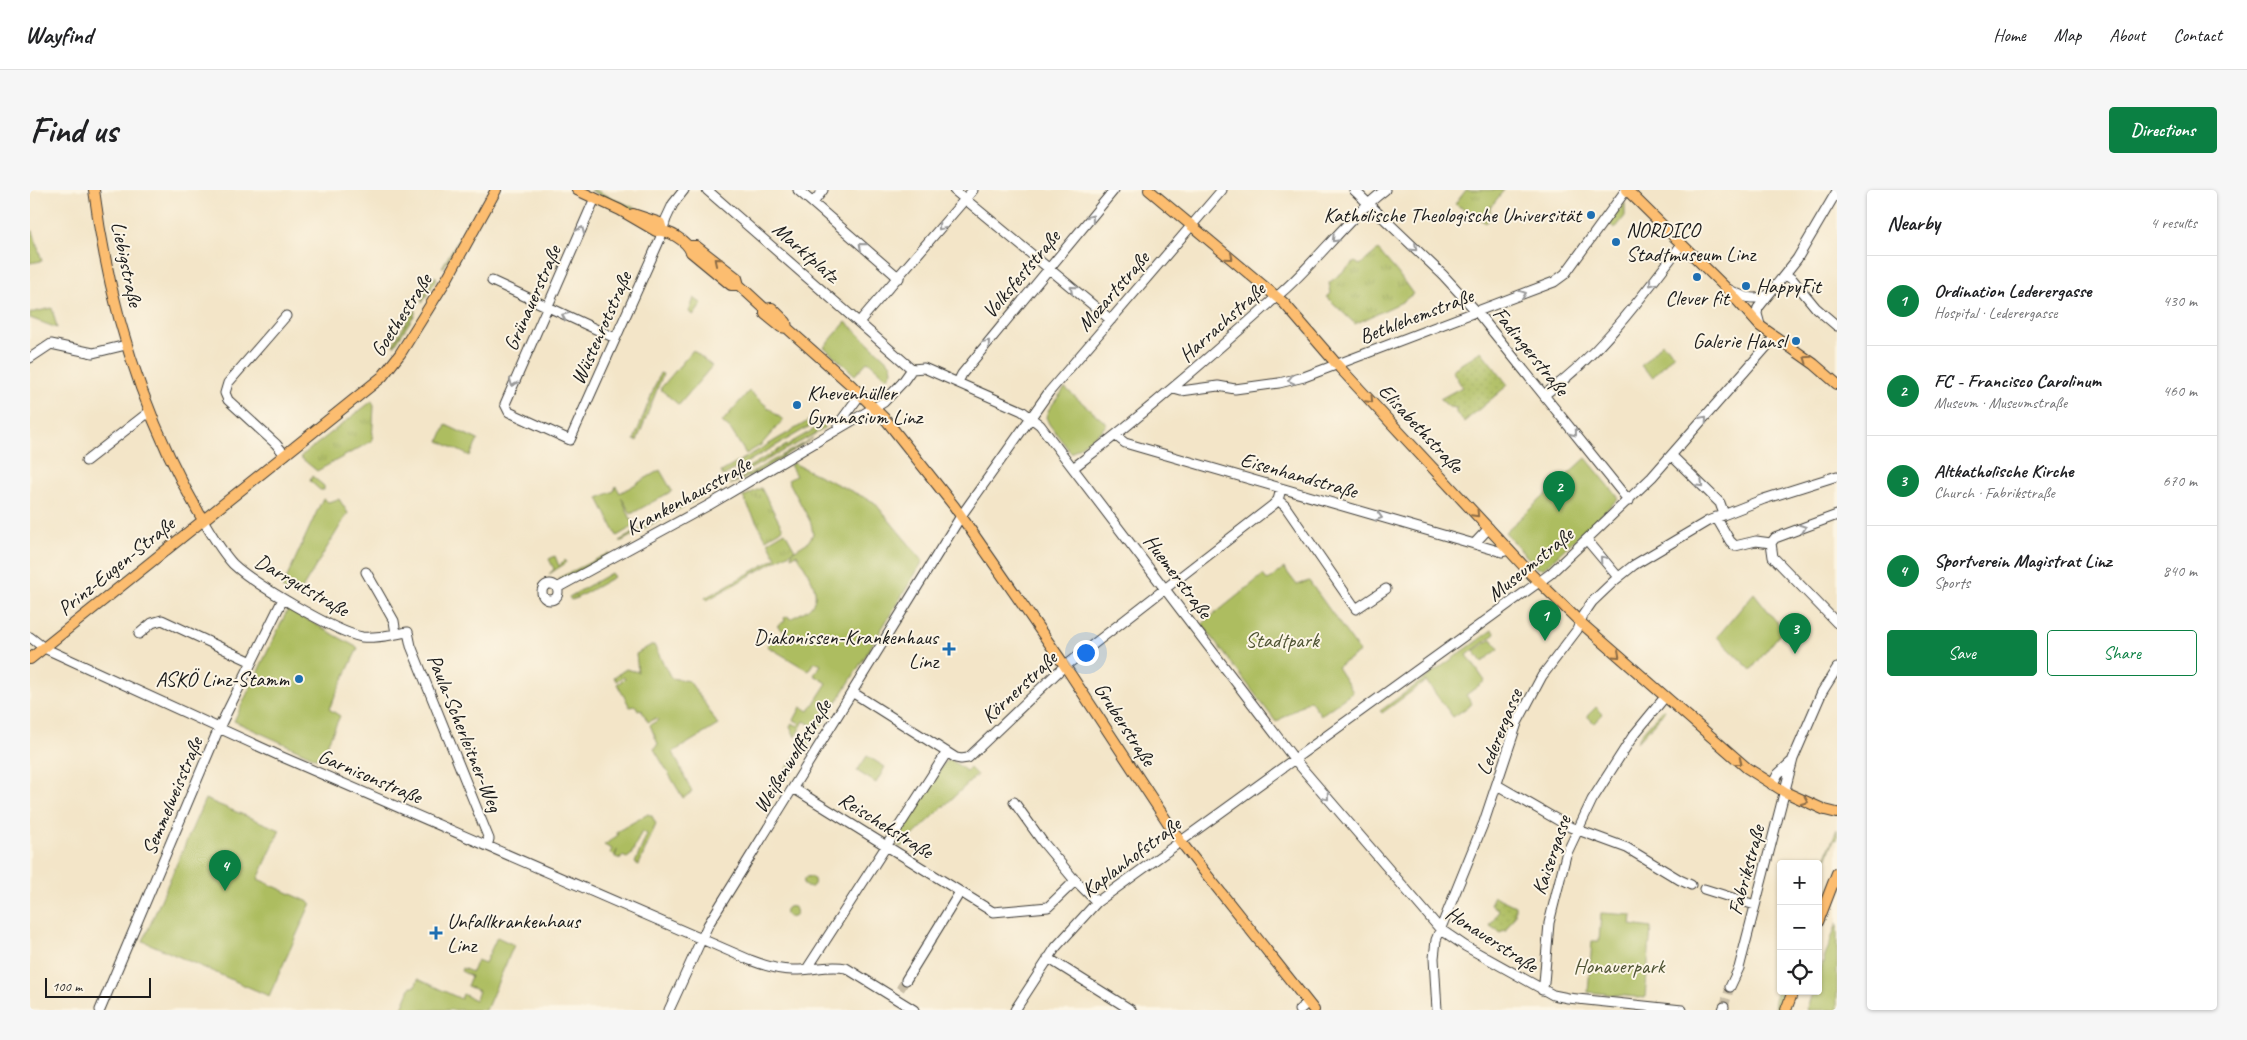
<!DOCTYPE html>
<html lang="en">
<head>
<meta charset="utf-8">
<style>
  :root { --surface:#fff; --page:#f6f6f6; --text:#202124; --muted:#757577; --line:#e0e0e0; --accent:#0b8043 }
  body { margin:0; font-family:Caveat,sans-serif; background:var(--page); color:var(--text) }
  .controls { position:absolute; right:15px; bottom:15px; display:grid; overflow:hidden; border-radius:5px; box-shadow:0 1px 4px #0004 }
  .controls button { width:45px; height:45px; display:grid; place-items:center; padding:0; border:0; border-bottom:1px solid var(--line); background:var(--surface); color:var(--text); font:25px sans-serif }
  .scale { position:absolute; left:15px; bottom:12px; width:106px; box-sizing:border-box; padding-left:5px; border:2px solid #1c1c1c; border-top:0; font-size:14px; line-height:18px; white-space:nowrap; color:#1c1c1c; -webkit-text-stroke:4px #fcf5e5; paint-order:stroke }
  .you { position:absolute; left:1055px; top:462px; width:18px; height:18px; margin:-12px; border:4px solid #fff; border-radius:50%; background:#1a73e8; box-shadow:0 0 0 8px #1a73e833 }
  .badge { display:grid; place-items:center; width:32px; height:32px; border-radius:50%; background:var(--accent); color:#fff; font-size:16px; font-weight:700 }
  .pin { position:absolute; translate:-50% -41px; filter:drop-shadow(0 1px 2px #0008) }
  .pin::after { content:''; position:absolute; top:26px; width:18px; height:15px; background:inherit; clip-path:polygon(0 0,100% 0,50% 100%) }
  .list { margin:0; padding:0; list-style:none }
  h2 { display:flex; justify-content:space-between; align-items:center; height:65px; margin:0; padding:0 20px; font-size:21px }
  h2 small { font-size:16px; font-weight:400; color:var(--muted) }
  .list li { display:grid; grid-template-columns:32px 1fr auto; gap:15px; align-items:center; box-sizing:border-box; height:90px; padding:0 20px; border-top:1px solid var(--line) }
  .list b { display:block; font-size:19px; white-space:nowrap }
  .list p { margin:0; font-size:16px; white-space:nowrap; color:var(--muted) }
  .list em { font-size:16px; font-style:normal; color:var(--muted) }
  .actions { display:flex; gap:10px; padding:15px 20px }
  .actions a { flex:1; padding:11px 0; border:1px solid var(--accent); border-radius:5px; text-align:center; font-size:18px; color:var(--accent) }
  .actions .main { background:var(--accent); color:#fff }
  .icon { flex:none; width:28px; height:28px; fill:none; stroke:currentColor; stroke-width:2; stroke-linecap:round; stroke-linejoin:round }
  .map { position:relative; flex:none; width:1807px; height:820px; overflow:hidden; border-radius:5px }
  header { display:flex; align-items:center; gap:30px; box-sizing:border-box; height:70px; padding:0 25px; background:var(--surface); border-bottom:1px solid var(--line) }
  header strong { font-size:24px }
  nav { display:flex; gap:28px; margin-inline-start:auto; font-size:18px }
  .intro { display:flex; align-items:center; justify-content:space-between; box-sizing:border-box; height:120px; padding:0 30px }
  h1 { margin:0; font-size:35px }
  .button { padding:12px 22px; border-radius:5px; background:var(--accent); color:#fff; font-size:18px; font-weight:700 }
  main { display:flex; gap:30px; padding:0 30px }
  aside { flex:1; background:var(--surface); border-radius:5px; box-shadow:0 1px 4px #0004 }
  .map>svg:first-child { display:block }
  .grass { fill:url(#grass-tufts); stroke:#646c3e }
  .park { fill:#adbd60; stroke:#646c3e }
  .garden { fill:url(#garden-dots); stroke:#646c3e }
  .lines { fill:none; stroke-linecap:round; stroke-linejoin:round }
  .minor-tunnel { stroke:#c8bda6; stroke-width:9; stroke-dasharray:9 4.5; stroke-linecap:butt }
  .minor-casing { stroke:#3c3a36; stroke-width:11 }
  .major-casing { stroke:#3c3a36; stroke-width:12 }
  .minor { stroke:#fff; stroke-width:9 }
  .major { stroke:#fcbd6f; stroke-width:10 }
  .oneway { stroke:#999 }
  .oneway2 { stroke:#8c6c46 }
  .poi-dot { fill:#1f6fb2; stroke:#fcf5e5; stroke-width:2 }
  .labels { text-anchor:middle; dominant-baseline:central; stroke-width:4; stroke-linejoin:round; paint-order:stroke }
  .poi-label { font-size:21px; fill:#1c1c1c; stroke:#fcf5e5; text-anchor:end }
  .street-label { font-size:21px; fill:#1c1c1c; stroke:#fcf5e5 }
  .park-label { font-size:21px; fill:#4f5434; stroke:#fcf5e5 }
</style>
</head>
<body>
<header>
<strong>Wayfind</strong>
<nav><a>Home</a><a>Map</a><a>About</a><a>Contact</a></nav>
</header>
<div class="intro"><h1>Find us</h1><a class="button">Directions</a></div>
<main>
<div class="map">
<svg width="1807" height="820" viewBox="0 0 1807 820">
  <defs>
    <pattern id="grass-tufts" width="24" height="20" patternUnits="userSpaceOnUse" patternTransform="scale(1.25)"><rect width="24" height="20" fill="#adbd60"/><path d="M3 7l-1-3M5 7V3M7 7l1-3M15 17l-1-3M17 17v-4M19 17l1-3" fill="none" stroke="#94a253"/></pattern>
    <pattern id="garden-dots" width="8" height="8" patternUnits="userSpaceOnUse" patternTransform="scale(1.25)"><rect width="8" height="8" fill="#adbd60"/><path d="M2 2h.1M6 6h.1" fill="none" stroke="#94a253" stroke-width="1.8" stroke-linecap="round"/></pattern>
  </defs>
  <rect width="100%" height="100%" fill="#fcf5e5"/>
  <filter id="ink" filterUnits="userSpaceOnUse"><feTurbulence type="fractalNoise" baseFrequency=".02" numOctaves="2"/><feDisplacementMap in="SourceGraphic" scale="10" xChannelSelector="R" yChannelSelector="G"/><feConvolveMatrix kernelMatrix="1 2 1 2 8 2 1 2 1" color-interpolation-filters="sRGB"/></filter>
  <filter id="wash" filterUnits="userSpaceOnUse"><feTurbulence type="fractalNoise" baseFrequency=".0096" numOctaves="4" result="noise"/><feDisplacementMap in="SourceGraphic" scale="20" xChannelSelector="R" yChannelSelector="G"/><feGaussianBlur stdDeviation="1.12" result="paint"/><feColorMatrix in="noise" values="0 0 0 0 0 0 0 0 0 0 0 0 0 0 0 0 0 1.4 0 .05"/><feComposite in="paint" operator="in"/></filter>
  <g filter="url(#wash)">
    <rect width="100%" height="100%" fill="#f3e5c8"/>
    <!-- grass -->
    <path class="grass" d="M560,0H565L609,20L627,26L626,28L594,17Z
      M1436,0H1474L1460,18L1461,28L1456,33L1425,14Z
      M1595,13V26L1585,39L1578,34Z
      M432,46L414,77H412L427,51Z
      M1348,60L1367,82L1383,104L1372,112L1325,134L1297,107L1301,103L1299,93L1325,72L1330,75Z
      M405,86L407,88L392,113V108Z
      M385,118V124L364,156L363,154Z
      M342,211L344,216L342,251L287,281L270,267Z
      M795,233L794,239L698,291L696,290Z
      M783,248L729,282L700,295L701,294Z
      M687,295V298L592,351H589Z
      M731,298L753,339L736,349L713,307Z
      M755,342L765,360L677,410L675,408L746,368L738,352Z
      M579,363L580,364L531,391L529,388Z
      M525,366L529,376L535,370L536,373L519,384L524,379L519,369Z
      M581,383L584,387L545,409L541,410L539,407Z
      M1634,518L1635,520L1631,526L1629,525L1628,529L1607,552L1611,544Z
      M1807,639V650L1804,649L1788,691V686Z
      M1747,795L1753,807L1748,819H1744Z"/>
    <!-- park -->
    <path class="park" d="M3,41L12,71L0,73V42Z
      M664,108L672,114L664,125L659,122Z
      M22,118L27,138L0,128V123Z
      M816,132L861,174L862,181L857,188L838,171L825,185L794,157Z
      M1632,153L1644,164L1623,187L1611,176Z
      M663,160L682,176L649,215L630,199Z
      M630,183L633,184L607,251L604,250Z
      M1035,198L1077,234L1071,241L1041,263L1019,234L1016,227L1019,219Z
      M719,201L753,230L731,255L716,264L701,240L692,232Z
      M780,230L782,235L693,286L691,282Z
      M416,235L448,250L440,266L409,251Z
      M1556,268L1589,308L1514,378H1507L1475,342Z
      M763,273L844,312L893,371L817,496L757,589L754,583L783,536L774,531L765,547L760,536L762,533L768,536L770,533L764,530L771,517L779,521L797,493L784,485L791,475L785,472L779,481L737,456L739,453L734,444H739L754,452L756,448L754,446L758,444L747,436L755,431L754,428L758,426L760,429C767,425 776,422 781,416C794,402 774,378 767,364L761,367L762,362L778,352L783,344L781,333L758,290L766,286L760,275Z
      M630,280L642,301L601,324L591,307L604,336L587,346L568,308L584,301L586,296L590,303Z
      M282,286L294,296V300H290L280,291Z
      M293,308L298,312L309,309L318,323L267,407L252,398Z
      M1254,378L1267,395L1279,391L1330,462L1307,477L1323,502L1291,525L1280,510L1246,532L1172,434L1233,385L1238,391Z
      M1724,403L1753,440L1721,480L1687,447Z
      M258,419L328,458L299,519L310,526L290,570L204,531Z
      M1462,440L1465,444L1437,465L1455,491L1436,505L1442,514L1423,527L1396,491L1352,523L1350,521Z
      M1462,449L1469,459L1452,472L1444,461Z
      M621,455H624L641,488L659,491L674,512L688,535L643,562L662,602L653,608L624,559L628,554L620,535L628,530L626,528L618,532L611,519L608,520L606,516L600,517L587,494L595,489L594,487L586,491L584,487L596,479L608,482L606,464Z
      M1566,517L1573,524L1564,533L1557,526Z
      M837,566L855,577L846,593L827,581Z
      M920,569L936,581L940,578L947,585L871,657L865,653L915,572Z
      M175,609L250,640L228,689L281,713L239,806L113,751Z
      M618,624L622,626L626,634L609,675L605,673L617,644L612,641L601,665L597,668L592,666L591,669L585,667L587,660L585,666L580,663L582,659L574,655L588,645L586,642Z
      M773.5 692a5.5 5.5 0 1 1 11 0a5.5 5.5 0 1 1-11 0Z
      M755.5 722a5.5 5.5 0 1 1 11 0a5.5 5.5 0 1 1-11 0Z
      M1571,723L1602,725L1601,735L1621,738L1615,808L1558,802L1562,751H1569Z
      M1807,733V820H1776L1783,801H1788V786Z
      M467,747L484,755L456,820H371L381,796L385,797L388,789L431,809L433,804L445,810L449,801L437,796L441,786L431,781L432,778L442,782L447,770L455,773Z"/>
    <!-- garden -->
    <path class="garden" d="M1451,161L1478,195L1434,232L1426,223V218L1419,217L1410,209L1432,197L1422,180Z
      M1464,706L1485,716V725L1475,741L1473,740L1471,743L1460,736L1469,720L1460,714Z"/>
  </g>
  <g filter="url(#ink)">
    <g class="lines">
      <!-- minor-tunnel -->
      <path class="minor-tunnel" d="M870,799L876,790
        M1694,817L1700,797"/>
      <!-- minor casing -->
      <g class="minor-casing">
        <path id="minor" d="M677,0L882,179
          M768,0L869,88
          M924,0L1081,130
          M1324,0L1413,85L1447,122L1599,311
          M565,8L475,214L479,222L540,250L630,49L636,29L643,14L654,0
          M783,13L793,0
          M1756,85L1763,90L1786,118L1807,136
          M462,91L585,148
          M1698,99C1711,106 1723,112 1738,105
          M829,132L943,0
          M1730,135L1727,124L1728,118L1767,69L1807,1
          M0,168L21,154L63,163L96,155
          M928,192L932,184L1084,0
          M1144,199L1151,201L1188,196L1205,199L1249,193L1274,187L1524,92L1535,84L1596,0
          M1514,205C1570,165 1611,108 1652,54
          M808,235L827,209L826,200
          M1086,246L1095,253L1472,362L1479,360
          M255,265L246,254L198,210L195,203L198,193L256,126
          M1642,266L1690,313L1694,324
          M56,271L119,222
          M1043,278C1116,223 1184,163 1252,102C1288,70 1317,29 1355,0
          M1248,310L1255,316L1326,419L1356,399
          M1686,327L1700,351L1705,356L1726,351L1741,353L1743,367L1807,433
          M173,330C182,345 191,361 203,374C223,393 305,442 332,447C347,449 363,444 378,442L381,456L459,649L457,656
          M1557,350L1588,387
          M1741,353L1745,348L1807,325
          M1444,354L1459,338
          M336,382L364,431L366,444
          M512 402a8 8 0 1 1 16 0a8 8 0 1 1-16 0Z
          M527,398L679,315L854,212L872,193L882,179L894,178L992,221L1010,235L1265,570L1410,739L1435,756L1523,805L1538,808L1652,820
          M109,444L122,433L132,430L222,472
          M0,447L14,458L250,566L720,770C733,775 747,780 762,780C780,781 798,774 816,778L884,820
          M822,502L926,568L931,569L938,568L1029,481L1243,315L1248,310L1251,299
          M1467,595L1540,637L1597,658L1650,690L1661,695
          M1742,595L1748,584L1761,572
          M763,598L963,722L1018,717L1046,690
          M984,612L1012,651L1042,687L1067,712
          M1674,699L1725,715
          M1018,768L1101,820
          M777,779L917,562
          M876,790L930,702
          M1700,797L1709,778L1763,569L1792,502L1807,478
          M1512,800L1514,793L1519,733L1536,665L1562,610L1603,546L1635,507
          M70,820L189,538L253,409
          M639,820L678,735L931,326L1019,202L1192,0
          M985,820L1026,757L1067,712L1520,384L1622,287L1745,147
          M1269,820L1277,813
          M1407,820L1404,768L1406,750L1454,632L1487,533L1512,486L1547,440L1553,425L1562,412L1584,391L1604,375L1678,331L1734,309L1807,286
          M1693,820L1694,817"/>
      </g>
      <!-- major casing -->
      <g class="major-casing">
        <path id="major" d="M64,0C79,116 113,228 173,330
          M547,0L590,20L626,41C638,39 657,51 661,62L701,95H709
          M1119,0L1254,113L1310,178L1501,384L1550,432L1717,578L1755,602L1795,620L1807,623
          M1597,0L1697,99L1730,136L1784,174L1807,194
          M603,24L630,33L632,40
          M659,56H666L707,88L709,95L735,119V124L751,137L757,138L821,195L856,230L924,316L1035,476L1150,651L1284,820
          M735,119L742,118L756,132L757,138
          M0,469L352,187L370,164L418,87L466,0
          M1788,732L1807,683
          M1756,820L1763,801"/>
      </g>
      <!-- minor -->
      <use href="#minor" class="minor"/>
      <!-- major -->
      <use href="#major" class="major"/>
    </g>
    <!-- one-way arrows -->
    <defs><path id="oneway-chevron" d="M-2-3.5L2.5 0L-2 3.5" fill="none" stroke-width="1.6" stroke-linecap="round" stroke-linejoin="round" transform="scale(1.25)"/></defs>
    <g class="oneway">
      <use href="#oneway-chevron" transform="translate(1061 28) rotate(-51)"/>
      <use href="#oneway-chevron" transform="translate(911 37) rotate(130)"/>
      <use href="#oneway-chevron" transform="translate(551 40) rotate(-66)"/>
      <use href="#oneway-chevron" transform="translate(1305 49) rotate(135)"/>
      <use href="#oneway-chevron" transform="translate(832 56) rotate(-139)"/>
      <use href="#oneway-chevron" transform="translate(1384 58) rotate(43)"/>
      <use href="#oneway-chevron" transform="translate(1622 93) rotate(128)"/>
      <use href="#oneway-chevron" transform="translate(1043 99) rotate(-140)"/>
      <use href="#oneway-chevron" transform="translate(1493 104) rotate(-21)"/>
      <use href="#oneway-chevron" transform="translate(535 126) rotate(-156)"/>
      <use href="#oneway-chevron" transform="translate(957 153) rotate(-50)"/>
      <use href="#oneway-chevron" transform="translate(1261 190) rotate(166)"/>
      <use href="#oneway-chevron" transform="translate(483 193) rotate(114)"/>
      <use href="#oneway-chevron" transform="translate(1674 229) rotate(-49)"/>
      <use href="#oneway-chevron" transform="translate(1544 243) rotate(51)"/>
      <use href="#oneway-chevron" transform="translate(1670 294) rotate(45)"/>
      <use href="#oneway-chevron" transform="translate(1349 327) rotate(16)"/>
      <use href="#oneway-chevron" transform="translate(1773 338) rotate(-20)"/>
      <use href="#oneway-chevron" transform="translate(1573 369) rotate(-131)"/>
      <use href="#oneway-chevron" transform="translate(1296 607) rotate(50)"/>
    </g>
    <g class="oneway2">
      <use href="#oneway-chevron" transform="translate(1200 67) rotate(40)"/>
      <use href="#oneway-chevron" transform="translate(687 71) rotate(-140)"/>
      <use href="#oneway-chevron" transform="translate(1777 169) rotate(-145)"/>
      <use href="#oneway-chevron" transform="translate(1340 210) rotate(47)"/>
      <use href="#oneway-chevron" transform="translate(1446 324) rotate(47)"/>
      <use href="#oneway-chevron" transform="translate(1587 465) rotate(42)"/>
      <use href="#oneway-chevron" transform="translate(1709 572) rotate(38)"/>
      <use href="#oneway-chevron" transform="translate(1775 611) rotate(24)"/>
    </g>
  </g>
  <!-- markers -->
  <g class="poi-dot">
    <circle cx="1561" cy="25" r="5"/>
    <circle cx="1586" cy="52" r="5"/>
    <circle cx="1667" cy="87" r="5"/>
    <circle cx="1716" cy="96" r="5"/>
    <circle cx="1766" cy="151" r="5"/>
    <circle cx="767" cy="215" r="5"/>
    <path d="M916.5 451.5h5v5h5v5h-5v5h-5v-5h-5v-5h5z"/>
    <circle cx="269" cy="489" r="5"/>
    <path d="M403.5 735.5h5v5h5v5h-5v5h-5v-5h-5v-5h5z"/>
  </g>
  <g class="labels">
    <!-- poi labels -->
    <g class="poi-label">
      <text x="1551" y="25">Katholische Theologische Universität</text>
      <text x="1596" y="40" text-anchor="start">NORDICO<tspan x="1596" dy="24">Stadtmuseum Linz</tspan></text>
      <text x="1726" y="96" text-anchor="start">HappyFit</text>
      <text x="1667" y="108" text-anchor="middle">Clever fit</text>
      <text x="1756" y="151">Galerie Hansl</text>
      <text x="777" y="203" text-anchor="start">Khevenhüller<tspan x="777" dy="24">Gymnasium Linz</tspan></text>
      <text x="908" y="447">Diakonissen-Krankenhaus<tspan x="908" dy="24">Linz</tspan></text>
      <text x="259" y="489">ASKÖ Linz-Stamm</text>
      <text x="417" y="731" text-anchor="start">Unfallkrankenhaus<tspan x="417" dy="24">Linz</tspan></text>
    </g>
    <!-- street labels -->
    <g class="street-label">
      <text transform="translate(776 62) rotate(41)">Marktplatz</text>
      <text transform="translate(97 74) rotate(78)">Liebigstraße</text>
      <text transform="translate(991 84) rotate(-50)">Volksfeststraße</text>
      <text transform="translate(1083 101) rotate(-49)">Mozartstraße</text>
      <text transform="translate(502 108) rotate(-66)">Grünauerstraße</text>
      <text transform="translate(371 125) rotate(-57)">Goethestraße</text>
      <text transform="translate(1386 126) rotate(-21)">Bethlehemstraße</text>
      <text transform="translate(1192 132) rotate(-42)">Harrachstraße</text>
      <text transform="translate(571 138) rotate(-66)">Wüstenrotstraße</text>
      <text transform="translate(1501 161) rotate(51)">Fadingerstraße</text>
      <text transform="translate(1391 238) rotate(47)">Elisabethstraße</text>
      <text transform="translate(1269 285) rotate(16)">Eisenhandstraße</text>
      <text transform="translate(658 306) rotate(-29)">Krankenhausstraße</text>
      <text transform="translate(1500 374) rotate(-39)">Museumstraße</text>
      <text transform="translate(86 376) rotate(-39)">Prinz-Eugen-Straße</text>
      <text transform="translate(1148 386) rotate(53)">Huemerstraße</text>
      <text transform="translate(272 395) rotate(30)">Darrgutstraße</text>
      <text transform="translate(989 497) rotate(-43)">Körnerstraße</text>
      <text transform="translate(1095 534) rotate(57)">Gruberstraße</text>
      <text transform="translate(1469 542) rotate(-68)">Lederergasse</text>
      <text transform="translate(435 543) rotate(68)">Paula-Scherleitner-Weg</text>
      <text transform="translate(762 566) rotate(-58)">Weißenwolffstraße</text>
      <text transform="translate(340 586) rotate(23)">Garnisonstraße</text>
      <text transform="translate(142 606) rotate(-67)">Semmelweisstraße</text>
      <text transform="translate(856 635) rotate(32)">Reischekstraße</text>
      <text transform="translate(1521 665) rotate(-71)">Kaisergasse</text>
      <text transform="translate(1101 667) rotate(-37)">Kaplanhofstraße</text>
      <text transform="translate(1716 680) rotate(-75)">Fabrikstraße</text>
      <text transform="translate(1462 749) rotate(33)">Honauerstraße</text>
    </g>
    <!-- park labels -->
    <g class="park-label">
      <text x="1252" y="450">Stadtpark</text>
      <text x="1589" y="776">Honauerpark</text>
    </g>
  </g>
</svg>
<div class="controls">
<button>+</button>
<button>−</button>
<button><svg class="icon" aria-label="locate" viewBox="0 0 24 24"><circle cx="12" cy="12" r="6"/><path d="M12 2v4M12 18v4M2 12h4M18 12h4"/></svg></button>
</div>
<div class="scale">100 m</div>
<div class="you"></div>
<div class="pin badge" style="left:1515px;top:451px">1</div>
<div class="pin badge" style="left:1529px;top:322px">2</div>
<div class="pin badge" style="left:1765px;top:464px">3</div>
<div class="pin badge" style="left:195px;top:701px">4</div>
</div>
<aside>
<h2>Nearby<small>4 results</small></h2>
<ul class="list">
<li><span class="badge">1</span><div><b>Ordination Lederergasse</b><p>Hospital · Lederergasse</p></div><em>430 m</em></li>
<li><span class="badge">2</span><div><b>FC - Francisco Carolinum</b><p>Museum · Museumstraße</p></div><em>460 m</em></li>
<li><span class="badge">3</span><div><b>Altkatholische Kirche</b><p>Church · Fabrikstraße</p></div><em>670 m</em></li>
<li><span class="badge">4</span><div><b>Sportverein Magistrat Linz</b><p>Sports</p></div><em>840 m</em></li>
</ul>
<div class="actions"><a class="main">Save</a><a>Share</a></div>
</aside>
</main>
</body>
</html>
